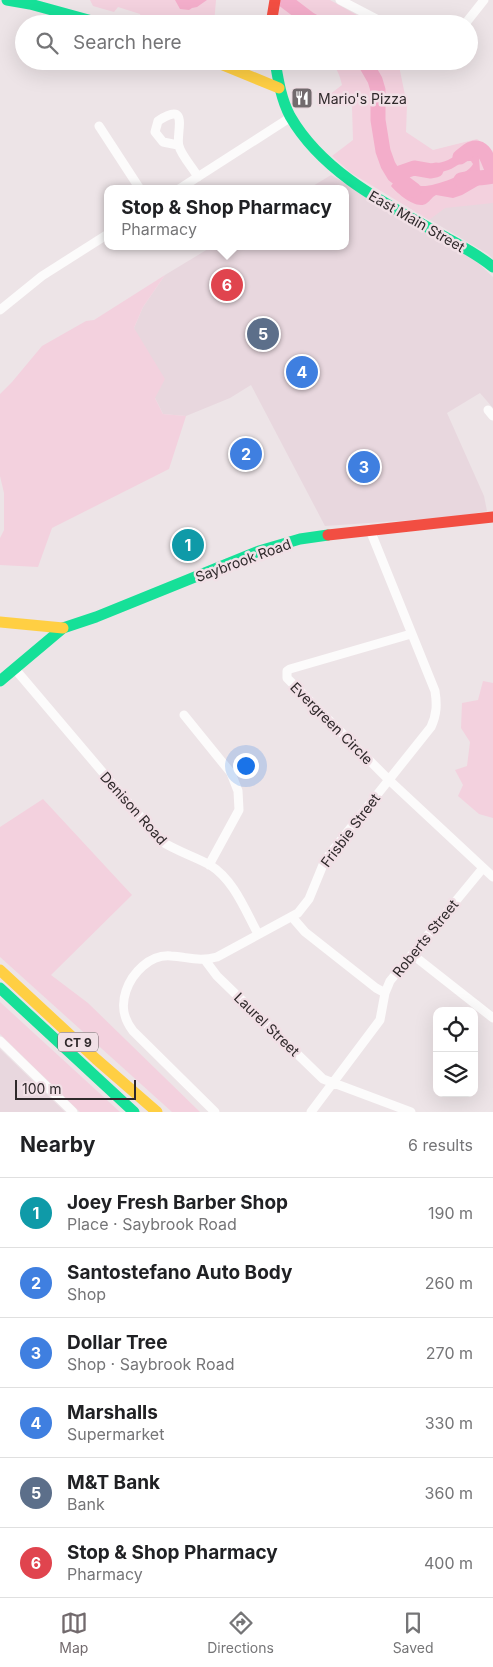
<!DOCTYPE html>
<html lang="en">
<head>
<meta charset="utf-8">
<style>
  :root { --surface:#fff; --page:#f6f6f6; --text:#202124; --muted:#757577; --line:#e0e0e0; --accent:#726a6d }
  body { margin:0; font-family:Inter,sans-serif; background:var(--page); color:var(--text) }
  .controls { position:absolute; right:15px; bottom:15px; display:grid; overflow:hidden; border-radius:10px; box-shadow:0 5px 20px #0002 }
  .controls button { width:45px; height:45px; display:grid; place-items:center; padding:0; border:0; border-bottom:1px solid var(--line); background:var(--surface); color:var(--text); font:25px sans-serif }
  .scale { position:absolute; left:15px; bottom:12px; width:121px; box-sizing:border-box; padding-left:5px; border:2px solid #2f292b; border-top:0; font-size:14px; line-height:18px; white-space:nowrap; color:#2f292b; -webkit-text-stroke:4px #f1e0e6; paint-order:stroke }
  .you { position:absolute; left:245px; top:765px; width:18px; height:18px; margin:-12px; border:4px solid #fff; border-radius:50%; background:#1a73e8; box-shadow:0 0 0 8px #1a73e833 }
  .badge { display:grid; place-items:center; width:32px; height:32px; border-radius:50%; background:var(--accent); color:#fff; font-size:16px; font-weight:700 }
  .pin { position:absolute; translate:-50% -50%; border:2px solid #fff; box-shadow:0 1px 5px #0006 }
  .popup { position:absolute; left:104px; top:185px; width:245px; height:65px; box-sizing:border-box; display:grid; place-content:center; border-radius:10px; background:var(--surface); filter:drop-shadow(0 1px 4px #0005); font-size:16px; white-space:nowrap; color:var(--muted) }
  .popup b { font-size:19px; color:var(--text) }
  .popup::after { content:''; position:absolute; left:50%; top:100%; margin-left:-10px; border:10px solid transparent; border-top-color:var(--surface) }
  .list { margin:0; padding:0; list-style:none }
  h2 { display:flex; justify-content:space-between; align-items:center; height:65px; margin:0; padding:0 20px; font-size:21px }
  h2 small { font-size:16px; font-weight:400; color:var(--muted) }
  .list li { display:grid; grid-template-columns:32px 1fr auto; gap:15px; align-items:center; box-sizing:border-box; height:70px; padding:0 20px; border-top:1px solid var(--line) }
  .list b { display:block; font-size:19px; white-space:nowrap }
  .list p { margin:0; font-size:16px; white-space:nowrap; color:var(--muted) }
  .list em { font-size:16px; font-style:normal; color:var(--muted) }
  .icon { flex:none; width:28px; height:28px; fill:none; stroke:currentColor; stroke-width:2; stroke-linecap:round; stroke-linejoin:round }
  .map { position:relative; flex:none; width:493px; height:1112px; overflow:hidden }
  .search { position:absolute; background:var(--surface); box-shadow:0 5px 20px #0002; left:15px; right:15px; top:15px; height:55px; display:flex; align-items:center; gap:12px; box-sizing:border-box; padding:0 18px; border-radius:28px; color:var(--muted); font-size:19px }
  .sheet { height:485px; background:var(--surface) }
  nav { display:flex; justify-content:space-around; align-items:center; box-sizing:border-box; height:70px; border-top:1px solid var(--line); background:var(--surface); font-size:14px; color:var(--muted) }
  nav a { display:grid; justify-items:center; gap:2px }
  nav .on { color:var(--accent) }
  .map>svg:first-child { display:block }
  .built { fill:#e8d7de }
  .green { fill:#f3d1de }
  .water { fill:#f3adca }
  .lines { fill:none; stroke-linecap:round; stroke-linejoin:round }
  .river { stroke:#f3adca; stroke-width:15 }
  .street { stroke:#fcfbfb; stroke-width:9 }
  .fast { stroke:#16e098; stroke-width:11 }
  .slow { stroke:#ffcf43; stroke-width:11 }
  .jam { stroke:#f24e42; stroke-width:11 }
  .labels { text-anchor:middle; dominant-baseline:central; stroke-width:5; stroke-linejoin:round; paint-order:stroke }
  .shield { fill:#f1e0e6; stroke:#696063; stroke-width:1 }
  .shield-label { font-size:12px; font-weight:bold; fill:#2f292b }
  .poi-label { font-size:14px; fill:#2f292b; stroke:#f1e0e6; text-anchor:start }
  .street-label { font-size:14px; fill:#2f292b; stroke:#f1e0e6 }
</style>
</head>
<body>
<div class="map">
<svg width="493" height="1112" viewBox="0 0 493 1112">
  <rect width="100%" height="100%" fill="#ede4e7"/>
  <!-- built -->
  <path class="built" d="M331,175L474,259L493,277V408L480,393L447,413L484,496L487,511L455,517L325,526L251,385L230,398L186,416L163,414L155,398L134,328L143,307L165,275L213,246H346V189H308Z
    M493,197V259L488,254L408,207Z
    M0,1049L65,1112H0Z"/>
  <!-- green -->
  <path class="green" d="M90,0H216L214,24H188L180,19L166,17L162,24L143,23L140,14L118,7L114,12L93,6Z
    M282,0H330L373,24H278L277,11Z
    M329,61H398L407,105L406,132L433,150L477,139L493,151V203L445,208L429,220L351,173L332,156L353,140L352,107L345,97L335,102L329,95L342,85C340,76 337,67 329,61Z
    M165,275L143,307L134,328L165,379L155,398L163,414L186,416L169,469L52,528L38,567L0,565V538L4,530V493L0,476V394L12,382L42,346L86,321L94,320Z
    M483,681L493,683V818L479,814L458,796L463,785L455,770L467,766L470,742L461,728L462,703L478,700Z
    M43,799L132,895L51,975L88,1003L200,1112H172L0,957V827Z
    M0,1002L120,1112H80L0,1034Z"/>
  <!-- water -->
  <path class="water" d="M175,0H207L197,7L192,8L189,10L180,9Z
    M478,145L481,184L462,195L453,198L436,195C432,197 430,201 427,203C417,211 397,193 391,186L396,179L404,178C410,180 414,186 422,186C433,187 468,175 473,164L471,161C461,160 455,169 445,171C437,174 429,173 421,172L418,167L420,165C429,164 440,164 448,160C458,155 466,147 478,145Z"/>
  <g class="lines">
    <!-- river -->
    <path class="river" d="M284,0L309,19L318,24
      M364,61L375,80L378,90V120L383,151L388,165L394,175L414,190
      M460,157C463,155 467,151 471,149C486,144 488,163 493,171
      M394,175L414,168L431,171L436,170
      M461,180C472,177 482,179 493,176"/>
    <!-- street -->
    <path class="street" d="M340,0L386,24
      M465,24L484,0
      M99,126L140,189
      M178,145L163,142L155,132L158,121C191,99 175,135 179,146C181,155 193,168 198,177
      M179,189L291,117
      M0,310L42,276L108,234
      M488,410L493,416
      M411,634L290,669L287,671V678L389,780L493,877
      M15,669L161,841C176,851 194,856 210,865C234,880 245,910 258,934
      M184,715L231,773L238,791L239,810L209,865
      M292,917L305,932L376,988L385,993
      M413,955L493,1018
      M205,960L217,976L323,1079L411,1112
      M0,1041L73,1112
      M215,1112L133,1031C123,1018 121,1006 126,991C132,973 150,954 171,956C188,957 199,962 217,957L298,913L309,899L325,860L431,727C437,714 437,704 435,691L370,530
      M311,1112L380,1020L385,993L390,981L483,868"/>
    <!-- fast -->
    <path class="fast" d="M7,0L30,4L103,24
      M275,61C278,79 281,99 290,116C322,172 384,203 438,233C457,244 476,253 493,267
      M0,681L63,628L96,617L259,551L300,539L328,535
      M0,988L134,1112"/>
    <!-- slow -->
    <path class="slow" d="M213,61L279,88
      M0,622L63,628
      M0,970L96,1059L157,1112"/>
    <!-- jam -->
    <path class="jam" d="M271,24L275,0
      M328,535L493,517"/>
  </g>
  <!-- icons -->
  <defs>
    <g id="restaurant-square" transform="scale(1.125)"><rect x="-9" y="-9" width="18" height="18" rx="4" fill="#726a6d" stroke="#f1e0e6"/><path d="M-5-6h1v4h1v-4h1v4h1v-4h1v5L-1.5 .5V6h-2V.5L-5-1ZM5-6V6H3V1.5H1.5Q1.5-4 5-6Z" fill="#fff"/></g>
  </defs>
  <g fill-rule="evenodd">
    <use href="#restaurant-square" x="302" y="98"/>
  </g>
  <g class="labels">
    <!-- shield labels -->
    <rect class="shield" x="58" y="1032.5" width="40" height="19" rx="4"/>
    <g class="shield-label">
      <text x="78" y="1042">CT 9</text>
    </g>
    <!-- poi labels -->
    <g class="poi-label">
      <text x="318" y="98">Mario's Pizza</text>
    </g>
    <!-- street labels -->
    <g class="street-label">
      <text transform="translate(417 221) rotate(30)">East Main Street</text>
      <text transform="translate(243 560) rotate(-20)">Saybrook Road</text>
      <text transform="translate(332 723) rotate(45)">Evergreen Circle</text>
      <text transform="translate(134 808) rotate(48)">Denison Road</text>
      <text transform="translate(350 830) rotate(-53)">Frisbie Street</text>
      <text transform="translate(425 938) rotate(-51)">Roberts Street</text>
      <text transform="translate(267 1024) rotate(44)">Laurel Street</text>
    </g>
  </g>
</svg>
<div class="controls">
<button><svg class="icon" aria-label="locate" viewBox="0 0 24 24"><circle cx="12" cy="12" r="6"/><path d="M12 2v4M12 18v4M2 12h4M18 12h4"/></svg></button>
<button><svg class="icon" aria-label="layers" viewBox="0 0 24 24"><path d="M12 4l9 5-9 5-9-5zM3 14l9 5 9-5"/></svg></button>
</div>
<div class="scale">100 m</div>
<div class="you"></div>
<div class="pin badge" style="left:188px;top:545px;background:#0f9aa8">1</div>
<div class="pin badge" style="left:246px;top:454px;background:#3f7fe0">2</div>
<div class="pin badge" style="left:364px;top:467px;background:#3f7fe0">3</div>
<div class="pin badge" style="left:302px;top:372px;background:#3f7fe0">4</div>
<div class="pin badge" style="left:263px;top:334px;background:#5c6f8a">5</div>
<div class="pin badge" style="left:227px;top:285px;background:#e0444e">6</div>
<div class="popup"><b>Stop &amp; Shop Pharmacy</b>Pharmacy</div>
<div class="search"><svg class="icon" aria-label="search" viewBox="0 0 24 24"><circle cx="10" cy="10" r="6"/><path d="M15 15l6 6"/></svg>Search here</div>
</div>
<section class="sheet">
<h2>Nearby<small>6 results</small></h2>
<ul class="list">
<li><span class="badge" style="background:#0f9aa8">1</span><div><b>Joey Fresh Barber Shop</b><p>Place · Saybrook Road</p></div><em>190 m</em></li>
<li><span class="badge" style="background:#3f7fe0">2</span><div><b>Santostefano Auto Body</b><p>Shop</p></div><em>260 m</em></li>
<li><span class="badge" style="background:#3f7fe0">3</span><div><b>Dollar Tree</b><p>Shop · Saybrook Road</p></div><em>270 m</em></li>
<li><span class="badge" style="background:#3f7fe0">4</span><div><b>Marshalls</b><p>Supermarket</p></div><em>330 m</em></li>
<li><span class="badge" style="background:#5c6f8a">5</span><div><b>M&amp;T Bank</b><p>Bank</p></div><em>360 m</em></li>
<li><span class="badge" style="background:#e0444e">6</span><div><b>Stop &amp; Shop Pharmacy</b><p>Pharmacy</p></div><em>400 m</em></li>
</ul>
</section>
<nav>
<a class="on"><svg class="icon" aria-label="map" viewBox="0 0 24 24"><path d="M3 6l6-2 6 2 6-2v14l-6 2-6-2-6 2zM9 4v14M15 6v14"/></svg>Map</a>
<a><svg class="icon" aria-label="directions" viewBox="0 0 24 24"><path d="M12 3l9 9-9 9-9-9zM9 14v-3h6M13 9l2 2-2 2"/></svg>Directions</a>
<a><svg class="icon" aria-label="saved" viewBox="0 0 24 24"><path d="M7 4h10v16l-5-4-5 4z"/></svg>Saved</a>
</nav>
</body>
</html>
